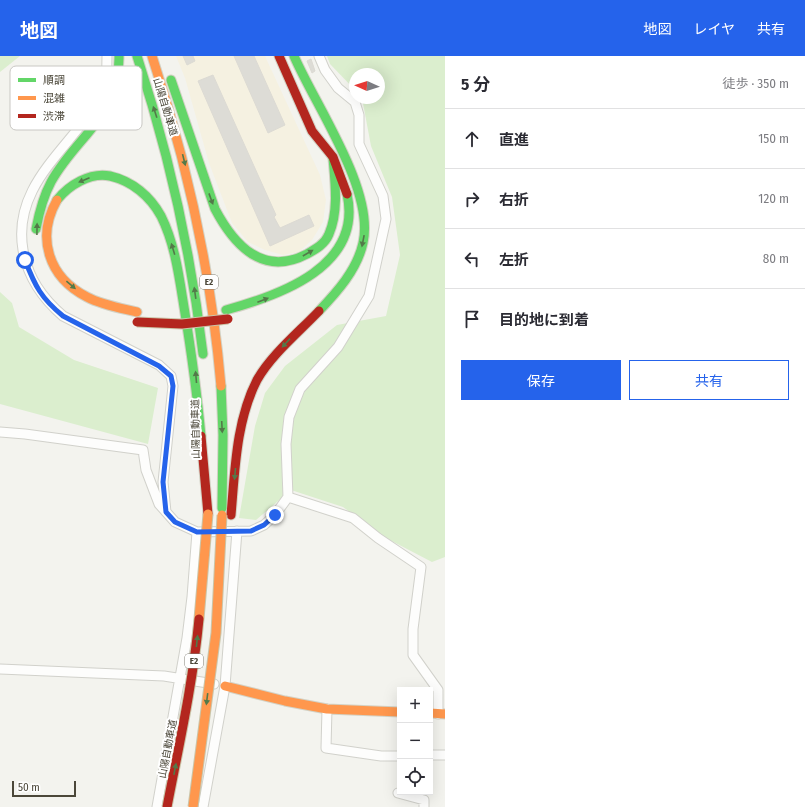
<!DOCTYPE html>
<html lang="ja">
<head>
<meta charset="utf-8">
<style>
  :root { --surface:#fff; --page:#f7f7f7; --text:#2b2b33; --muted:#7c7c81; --line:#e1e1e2; --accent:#2563eb }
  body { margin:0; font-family:"Fira Sans Condensed","Noto Sans JP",sans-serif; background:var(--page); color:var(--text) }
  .controls { position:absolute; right:12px; bottom:12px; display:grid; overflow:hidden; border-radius:0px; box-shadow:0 4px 16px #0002 }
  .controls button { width:36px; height:36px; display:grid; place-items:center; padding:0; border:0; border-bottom:1px solid var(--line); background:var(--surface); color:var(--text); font:20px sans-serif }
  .compass { position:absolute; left:349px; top:12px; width:36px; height:36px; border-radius:50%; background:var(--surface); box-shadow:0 4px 16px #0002; rotate:273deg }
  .scale { position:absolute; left:12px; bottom:10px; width:64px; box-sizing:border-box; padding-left:4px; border:2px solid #4b4739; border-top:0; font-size:11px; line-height:14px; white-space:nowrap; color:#4b4739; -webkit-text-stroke:3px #fff; paint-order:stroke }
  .stop { position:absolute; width:12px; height:12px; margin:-9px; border:3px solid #2563eb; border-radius:50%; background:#fff }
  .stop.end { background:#2563eb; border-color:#fff; box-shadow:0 1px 4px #0008 }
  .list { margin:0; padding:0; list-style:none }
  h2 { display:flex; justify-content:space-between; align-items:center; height:52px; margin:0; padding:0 16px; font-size:17px }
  h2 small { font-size:13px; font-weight:400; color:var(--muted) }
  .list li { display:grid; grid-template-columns:26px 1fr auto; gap:12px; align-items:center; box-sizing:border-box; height:60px; padding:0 16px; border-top:1px solid var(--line) }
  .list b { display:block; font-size:15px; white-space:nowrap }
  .list em { font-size:13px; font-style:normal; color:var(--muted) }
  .actions { display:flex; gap:8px; padding:12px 16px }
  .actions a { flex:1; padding:9px 0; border:1px solid var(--accent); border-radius:0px; text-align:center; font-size:14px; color:var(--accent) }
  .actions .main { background:var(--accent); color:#fff }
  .icon { flex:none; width:22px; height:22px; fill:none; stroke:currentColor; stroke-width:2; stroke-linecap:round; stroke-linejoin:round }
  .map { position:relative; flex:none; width:445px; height:751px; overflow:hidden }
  header { display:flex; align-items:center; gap:24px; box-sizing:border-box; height:56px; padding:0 20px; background:var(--accent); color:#fff }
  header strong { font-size:19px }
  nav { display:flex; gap:22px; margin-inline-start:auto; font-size:14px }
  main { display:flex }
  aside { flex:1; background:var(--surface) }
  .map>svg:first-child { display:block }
  .commercial { fill:#f5f1e1 }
  .green { fill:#dbeece }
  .building { fill:#dddcd6; stroke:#dcdad3 }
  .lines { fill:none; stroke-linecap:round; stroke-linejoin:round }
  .street-casing { stroke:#d1d1cb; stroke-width:11 }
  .fast-casing { stroke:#d3d2c5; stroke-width:11 }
  .slow-casing { stroke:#d3d2c5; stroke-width:11 }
  .jam-casing { stroke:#d3d2c5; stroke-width:11 }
  .street { stroke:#fdfdfc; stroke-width:9 }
  .fast { stroke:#63d668; stroke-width:9 }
  .slow { stroke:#ff974d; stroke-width:9 }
  .jam { stroke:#b3261e; stroke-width:9 }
  .slow-bridge-casing { stroke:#cbc5a9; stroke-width:11; stroke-linecap:butt }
  .jam-bridge-casing { stroke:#cbc5a9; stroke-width:11; stroke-linecap:butt }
  .slow-bridge { stroke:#ff974d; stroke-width:9 }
  .jam-bridge { stroke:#b3261e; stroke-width:9 }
  .oneway { fill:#537949 }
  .route { stroke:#2563eb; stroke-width:5 }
  .labels { text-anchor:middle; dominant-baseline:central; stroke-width:4; stroke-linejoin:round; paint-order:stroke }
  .shield { fill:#fff; stroke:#817e74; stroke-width:1 }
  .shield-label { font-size:9px; font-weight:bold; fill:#4b4739 }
  .street-label { font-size:10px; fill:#4b4739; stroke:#fff }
  .key { fill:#fff; stroke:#c9c8c4; stroke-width:1 }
  .key-label { font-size:11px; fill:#4b4739 }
</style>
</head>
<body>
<header>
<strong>地図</strong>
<nav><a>地図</a><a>レイヤ</a><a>共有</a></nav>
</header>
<main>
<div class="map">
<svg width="445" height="751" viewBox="0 0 445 751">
  <rect width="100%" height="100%" fill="#f3f3ee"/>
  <!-- commercial -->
  <path class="commercial" d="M176,0H265L320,119L326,144L323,166L312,184L299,196L283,199L265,194L248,186L232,167L209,107L185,22Z"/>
  <!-- green -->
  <path class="green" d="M0,0H20L0,16Z
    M327,0H445V501L432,506L384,481L343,451L291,434L256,464L239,462L255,370L265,337L285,310L337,269L386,260L400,199L392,141L371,90L362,42H379V18H355V34L330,8Z
    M0,236L12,247L19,271L74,304L158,332L148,388L0,348Z"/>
  <!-- building -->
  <path class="building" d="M183,0H193L195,5L187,9Z
    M234,0H254L285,69L268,77Z
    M311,3L315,15L312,17L307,5Z
    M213,19L276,159L274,161L280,172L309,159L314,170L270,190L198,25Z"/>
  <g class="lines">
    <!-- street casing -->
    <g class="street-casing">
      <path id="street" d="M107,0C107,11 107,23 104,33C99,47 90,58 81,69C50,108 14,141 23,194C28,222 42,242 63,260L159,309L171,320L173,330L163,426L166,456
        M0,376L25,378L143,394L146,414L159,448L175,466L197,476L251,475L264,469L275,459L288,441L286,388L289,361L300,333L338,291L369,240L386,163L383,140L359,88V59L355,46L338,32L325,14L319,0
        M288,441L353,462L378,482L421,511L413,573V599L438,634V658
        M0,613L164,620L214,628
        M327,653L326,692L381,700H400
        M430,699H445
        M398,737L424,744V751
        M157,751L187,582L192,541L197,476
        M203,751L225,630L237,475"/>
    </g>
    <!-- fast casing -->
    <g class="fast-casing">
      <path id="fast" d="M137,0C169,98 191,196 203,298
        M294,0C315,49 375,134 363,187C357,214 337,236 319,255
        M171,24L215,153C234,189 263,221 307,198C316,193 325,188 329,178C339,155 335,126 333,102
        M57,144C69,129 90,116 110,120C132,125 150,140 161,160C175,188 179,220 184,251C191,294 197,337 201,380
        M36,173C39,157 43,141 51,126C77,79 120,61 119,0
        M226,254C281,239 363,210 347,138
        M221,330L223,379L222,452"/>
    </g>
    <!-- slow casing -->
    <g class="slow-casing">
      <path id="slow" d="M152,0C188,109 211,215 221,330
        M57,144C36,181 48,221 87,241C102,249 120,252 137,256
        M225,630L285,645L327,653L400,656
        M430,657L445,658"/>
    </g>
    <!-- jam casing -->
    <g class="jam-casing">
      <path id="jam" d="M279,0L312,75L333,101L347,138
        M201,380L208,458
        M231,459C235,414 236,365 257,324C272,298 298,277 319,255"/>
    </g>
    <!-- street -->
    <use href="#street" class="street"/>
    <!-- fast -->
    <use href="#fast" class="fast"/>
    <!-- slow -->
    <use href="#slow" class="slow"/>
    <!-- jam -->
    <use href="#jam" class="jam"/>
    <!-- slow-bridge casing -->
    <g class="slow-bridge-casing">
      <path id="slow-bridge" d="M199,563L208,458
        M193,751L216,577L222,459"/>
    </g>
    <!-- jam-bridge casing -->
    <g class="jam-bridge-casing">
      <path id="jam-bridge" d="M137,266L182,268L228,263
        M167,751C179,689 193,627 199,563"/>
    </g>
    <!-- slow-bridge -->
    <use href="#slow-bridge" class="slow-bridge"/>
    <!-- jam-bridge -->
    <use href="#jam-bridge" class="jam-bridge"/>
  </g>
  <!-- one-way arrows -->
  <defs><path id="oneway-solid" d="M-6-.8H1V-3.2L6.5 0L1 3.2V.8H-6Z"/></defs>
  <g class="oneway">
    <use href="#oneway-solid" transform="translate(155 56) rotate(-108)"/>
    <use href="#oneway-solid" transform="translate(184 104) rotate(76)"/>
    <use href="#oneway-solid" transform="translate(84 124) rotate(157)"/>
    <use href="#oneway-solid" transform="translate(211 143) rotate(70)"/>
    <use href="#oneway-solid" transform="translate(37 173) rotate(-89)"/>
    <use href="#oneway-solid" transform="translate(363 185) rotate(101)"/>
    <use href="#oneway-solid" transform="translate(173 193) rotate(-107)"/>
    <use href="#oneway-solid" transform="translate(308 197) rotate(-30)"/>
    <use href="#oneway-solid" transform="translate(71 229) rotate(40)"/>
    <use href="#oneway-solid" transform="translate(195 237) rotate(-98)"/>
    <use href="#oneway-solid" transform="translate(263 244) rotate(-21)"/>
    <use href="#oneway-solid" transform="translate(286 287) rotate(133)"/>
    <use href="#oneway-solid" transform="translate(196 321) rotate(-95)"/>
    <use href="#oneway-solid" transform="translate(222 371) rotate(87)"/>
    <use href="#oneway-solid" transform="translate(235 418) rotate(95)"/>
    <use href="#oneway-solid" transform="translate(197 585) rotate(-84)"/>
    <use href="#oneway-solid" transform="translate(207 643) rotate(97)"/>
    <use href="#oneway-solid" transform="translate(175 713) rotate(-79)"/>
  </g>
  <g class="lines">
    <!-- route -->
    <path class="route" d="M25,204C35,230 41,242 63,260L159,310L171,320L173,330L163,426L166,456L175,466L197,476L251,475L264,469L275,459"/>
  </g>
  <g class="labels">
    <!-- shield labels -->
    <g class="shield">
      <rect x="200" y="219" width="18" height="14" rx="3"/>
      <rect x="185" y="598" width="18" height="14" rx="3"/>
    </g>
    <g class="shield-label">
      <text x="209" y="226">E2</text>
      <text x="194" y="605">E2</text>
    </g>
    <!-- street labels -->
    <g class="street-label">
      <text transform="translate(165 51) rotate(73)">山陽自動車道</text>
      <text transform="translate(196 373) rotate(-91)">山陽自動車道</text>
      <text transform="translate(168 693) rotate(-79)">山陽自動車道</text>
    </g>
  </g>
  <!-- legend -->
  <rect x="10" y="10" width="132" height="64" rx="6" class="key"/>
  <rect x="18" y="22" width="18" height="4" fill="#63d668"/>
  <rect x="18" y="40" width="18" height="4" fill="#ff974d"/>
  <rect x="18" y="58" width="18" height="4" fill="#b3261e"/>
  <g class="key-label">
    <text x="43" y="28">順調</text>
    <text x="43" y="46">混雑</text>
    <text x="43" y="64">渋滞</text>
  </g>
</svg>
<div class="controls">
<button>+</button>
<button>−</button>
<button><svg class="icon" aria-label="locate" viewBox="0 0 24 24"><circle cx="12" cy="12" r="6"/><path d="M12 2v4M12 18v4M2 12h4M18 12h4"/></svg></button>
</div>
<svg class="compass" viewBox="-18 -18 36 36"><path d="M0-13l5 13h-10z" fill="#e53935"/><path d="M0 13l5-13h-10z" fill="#7c7c81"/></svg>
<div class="scale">50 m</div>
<div class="stop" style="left:25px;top:204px"></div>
<div class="stop end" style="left:275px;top:459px"></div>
</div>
<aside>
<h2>5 分<small>徒歩 · 350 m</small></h2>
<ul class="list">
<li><svg class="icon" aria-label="ahead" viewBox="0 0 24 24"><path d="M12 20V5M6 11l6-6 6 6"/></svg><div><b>直進</b></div><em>150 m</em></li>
<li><svg class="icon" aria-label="right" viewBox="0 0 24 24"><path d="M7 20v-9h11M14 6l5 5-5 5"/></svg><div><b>右折</b></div><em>120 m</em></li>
<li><svg class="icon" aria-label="left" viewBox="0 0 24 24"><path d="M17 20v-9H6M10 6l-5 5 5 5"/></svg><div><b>左折</b></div><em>80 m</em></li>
<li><svg class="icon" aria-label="arrive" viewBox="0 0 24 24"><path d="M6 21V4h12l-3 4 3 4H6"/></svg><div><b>目的地に到着</b></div></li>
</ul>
<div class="actions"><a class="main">保存</a><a>共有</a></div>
</aside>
</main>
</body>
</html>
